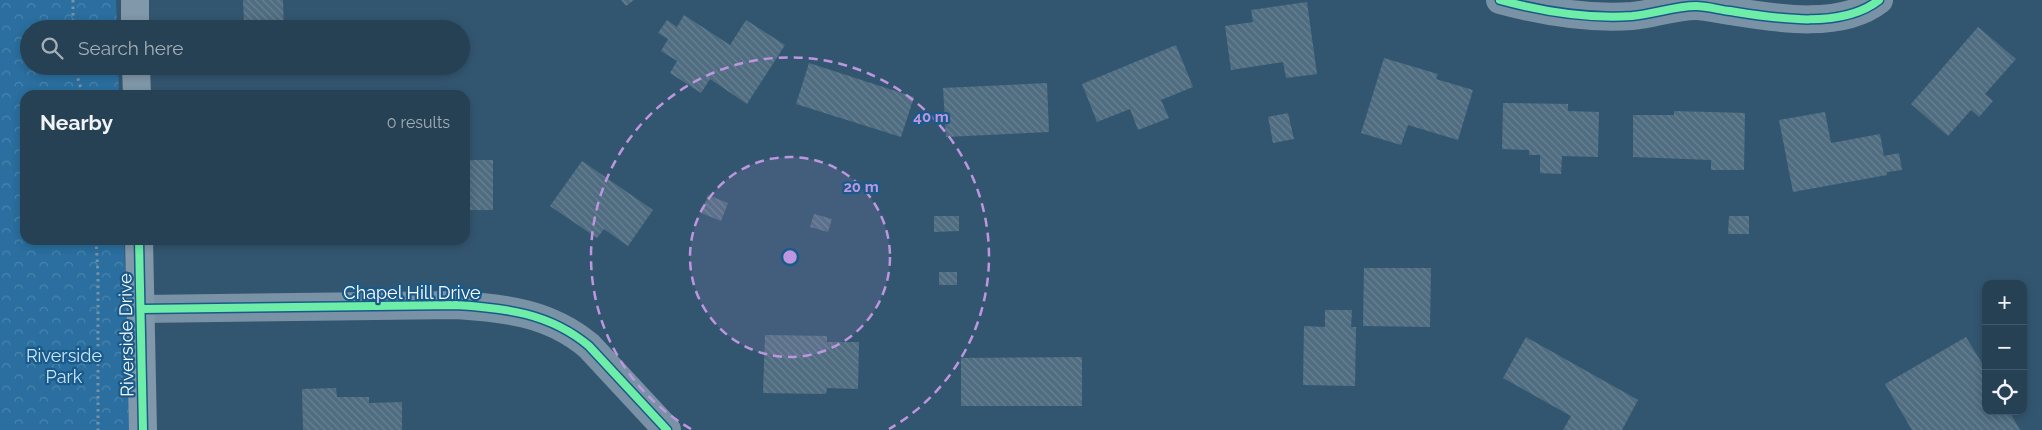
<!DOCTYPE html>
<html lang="en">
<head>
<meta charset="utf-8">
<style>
  :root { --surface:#264054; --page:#2e475a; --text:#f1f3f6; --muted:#a4afb8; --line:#42596b }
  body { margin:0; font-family:Raleway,sans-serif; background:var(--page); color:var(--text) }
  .controls { position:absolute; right:15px; bottom:15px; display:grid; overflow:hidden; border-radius:10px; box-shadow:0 2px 8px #0003 }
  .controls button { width:45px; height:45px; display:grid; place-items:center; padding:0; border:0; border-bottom:1px solid var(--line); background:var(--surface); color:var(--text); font:25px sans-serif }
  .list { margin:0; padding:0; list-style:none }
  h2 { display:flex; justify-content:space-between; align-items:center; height:65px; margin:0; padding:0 20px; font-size:21px }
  h2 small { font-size:16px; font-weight:400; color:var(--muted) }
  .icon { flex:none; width:28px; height:28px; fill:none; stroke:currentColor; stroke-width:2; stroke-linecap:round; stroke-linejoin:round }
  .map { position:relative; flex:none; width:2042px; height:430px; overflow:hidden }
  .search { position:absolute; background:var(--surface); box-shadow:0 2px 8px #0003; left:20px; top:20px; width:450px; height:55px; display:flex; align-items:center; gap:12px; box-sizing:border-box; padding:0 18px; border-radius:28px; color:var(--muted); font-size:19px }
  .panel { position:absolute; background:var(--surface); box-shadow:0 2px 8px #0003; left:20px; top:90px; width:450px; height:155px; border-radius:15px }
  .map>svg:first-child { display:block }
  .forest { fill:url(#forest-crowns) }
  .building { fill:url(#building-back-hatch) }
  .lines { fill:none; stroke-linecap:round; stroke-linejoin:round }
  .path { stroke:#7a92a5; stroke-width:3; stroke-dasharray:2.5 4; stroke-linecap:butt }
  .street { stroke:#7a92a5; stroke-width:28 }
  .secondary { stroke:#8198aa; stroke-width:28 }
  .cycleway-casing { stroke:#195a8a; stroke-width:11 }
  .cycleway { stroke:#6deda7; stroke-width:8 }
  .ring { fill:none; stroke:#bd96df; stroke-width:2.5; stroke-dasharray:9 6 }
  .labels { text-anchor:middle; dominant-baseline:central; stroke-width:4.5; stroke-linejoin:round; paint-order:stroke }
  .street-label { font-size:18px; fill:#fff; stroke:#195a8a }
  .park-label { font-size:18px; fill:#c8e6fa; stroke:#195a8a }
  .centre { fill:#bd96df; stroke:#195a8a; stroke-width:2.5 }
  .ring-label { font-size:15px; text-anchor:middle; font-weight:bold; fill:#bd96df; stroke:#195a8a; stroke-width:4.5; stroke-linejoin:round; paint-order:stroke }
</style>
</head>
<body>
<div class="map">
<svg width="2042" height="430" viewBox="0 0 2042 430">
  <defs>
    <pattern id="forest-crowns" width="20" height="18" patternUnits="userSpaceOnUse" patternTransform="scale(1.25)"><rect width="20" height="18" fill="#2a6f9f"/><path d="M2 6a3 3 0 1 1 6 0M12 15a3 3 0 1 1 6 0" fill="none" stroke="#4a85ad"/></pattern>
    <pattern id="building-back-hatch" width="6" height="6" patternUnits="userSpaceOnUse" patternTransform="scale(1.25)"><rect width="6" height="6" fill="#4f6c80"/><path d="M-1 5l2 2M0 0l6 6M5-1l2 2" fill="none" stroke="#698293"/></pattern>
  </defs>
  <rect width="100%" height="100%" fill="#335670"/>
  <!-- forest -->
  <path class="forest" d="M0,0H116L117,29H29V66H118L119,95H25V240H124L130,430H0Z"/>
  <!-- building -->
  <path class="building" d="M243,0H283L284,29H240V21H244Z
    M621,0H634L626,6Z
    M1307,2L1317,74L1286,78L1283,62L1231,70L1225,26L1253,22L1251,10Z
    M684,15L730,45L746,20L785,45L747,104L710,79L701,93L670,73L677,61L661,51L668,39L658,33L667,20L677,27Z
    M1978,27L2016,59L1985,94L1993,101L1979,117L1971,110L1948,136L1911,104Z
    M1176,45L1193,87L1161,100L1169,118L1138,130L1130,109L1097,122L1082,84Z
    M1384,58L1438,74L1436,79L1473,90L1458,140L1408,125L1401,145L1361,133Z
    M809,63L914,97L901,137L796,104Z
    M1047,83L1049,132L946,137L943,88Z
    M1503,103L1568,104V111L1599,112L1598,157L1562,156L1561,174L1540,173V155H1529V150L1502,149Z
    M1674,111L1745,113L1744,170H1711V160L1633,157V115H1674Z
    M1825,112L1831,143L1880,134L1884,156L1899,153L1902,170L1887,172V175L1793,192L1779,120Z
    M1288,113L1294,139L1273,143L1268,117Z
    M465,160H493V210H465Z
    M582,161L653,210L628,246L604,229L597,238L550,206Z
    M708,195L728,203L721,221L701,213Z
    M814,214L832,219L828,232L810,227Z
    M934,216H959V231L934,232Z
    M1729,216H1749V234H1728Z
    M1364,268H1431L1430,327L1363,326Z
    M939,272H957V285H939Z
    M1325,310H1352L1351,327H1356L1355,386L1303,385L1304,326L1325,327Z
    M765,335L827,336V342H859L858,389L827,388L826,394L763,393Z
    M1526,337L1638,400L1622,430H1563L1571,416L1503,378Z
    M1966,337L1986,370V411H2009L2020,430H1912L1885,384Z
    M1082,357V406H961V358Z
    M336,388L337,397H369V403L402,402V430H303L302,389Z"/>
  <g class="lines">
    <!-- path -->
    <path class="path" d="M73,0V29
      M74,66L83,95
      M96,240L98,275V430"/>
    <!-- street -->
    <path class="street" d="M1500,0C1544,12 1587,19 1632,16C1654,14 1675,6 1696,6C1707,6 1720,10 1730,11C1774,18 1841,30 1879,0
      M141,309L456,305C505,308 550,313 589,346L667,430"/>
    <!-- secondary -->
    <path class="secondary" d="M135,0V29
      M136,66L137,95
      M139,240L143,430"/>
    <!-- cycleway casing -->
    <g class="cycleway-casing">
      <path id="cycleway" d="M1500,0C1544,12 1587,19 1632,16C1654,14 1675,6 1696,6C1707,6 1720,10 1730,11C1774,18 1841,30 1879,0
        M139,240L143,430
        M141,309L456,305C505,308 550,313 589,346L667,430"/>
    </g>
    <!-- cycleway -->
    <use href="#cycleway" class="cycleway"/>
  </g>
  <!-- distance rings -->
  <circle cx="790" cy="257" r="100" fill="#bd96df" fill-opacity=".12"/>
  <g class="ring">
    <circle cx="790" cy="257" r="100"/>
    <path d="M691 429A199 199 0 1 1 889 429"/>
  </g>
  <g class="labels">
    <!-- street labels -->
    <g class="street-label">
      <text x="412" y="292">Chapel Hill Drive</text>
      <text transform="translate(126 335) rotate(-91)">Riverside Drive</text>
    </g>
    <!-- park labels -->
    <g class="park-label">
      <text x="64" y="355">Riverside<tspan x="64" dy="21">Park</tspan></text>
    </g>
  </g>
  <circle cx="790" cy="257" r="8" class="centre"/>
  <g class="ring-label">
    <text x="931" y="122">40 m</text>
    <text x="861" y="192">20 m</text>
  </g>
</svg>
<div class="controls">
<button>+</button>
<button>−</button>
<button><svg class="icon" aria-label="locate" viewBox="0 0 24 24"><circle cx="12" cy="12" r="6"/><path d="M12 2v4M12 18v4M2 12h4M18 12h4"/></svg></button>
</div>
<div class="search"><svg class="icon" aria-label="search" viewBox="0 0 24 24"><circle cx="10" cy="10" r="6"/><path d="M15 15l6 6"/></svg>Search here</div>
<section class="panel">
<h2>Nearby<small>0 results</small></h2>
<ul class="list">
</ul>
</section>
</div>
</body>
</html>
